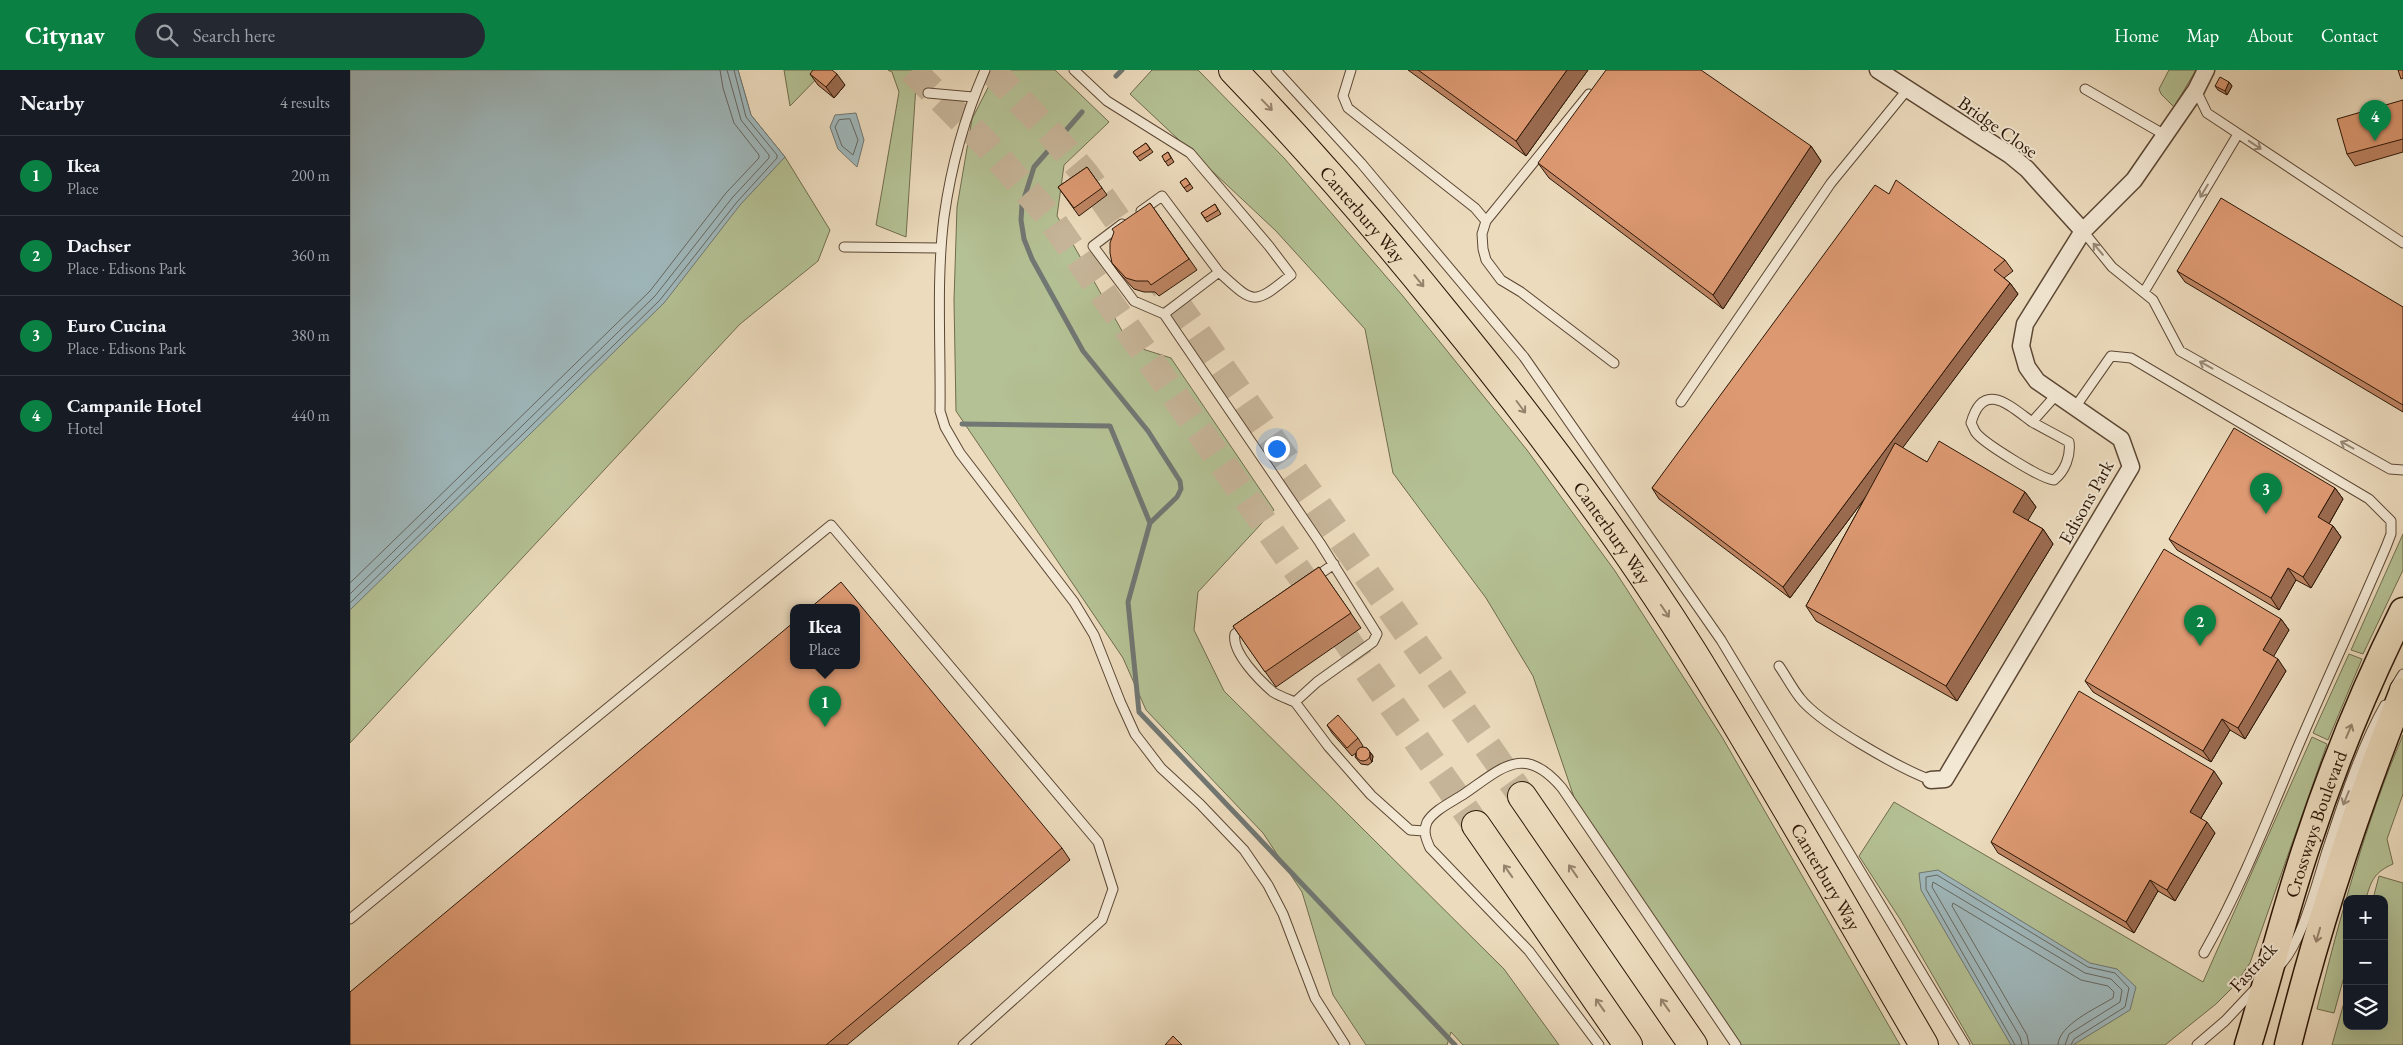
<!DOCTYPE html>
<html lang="en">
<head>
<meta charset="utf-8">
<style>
  :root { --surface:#171b24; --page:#242831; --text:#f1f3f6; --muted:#9ea1a6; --line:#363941; --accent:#0b8043 }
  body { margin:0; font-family:"EB Garamond",serif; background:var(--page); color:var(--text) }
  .controls { position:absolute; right:15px; bottom:15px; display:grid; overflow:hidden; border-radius:10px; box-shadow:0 5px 20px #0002 }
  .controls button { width:45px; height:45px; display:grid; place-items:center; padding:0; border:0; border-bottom:1px solid var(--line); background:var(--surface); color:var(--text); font:25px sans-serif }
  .you { position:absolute; left:926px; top:378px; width:18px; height:18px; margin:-12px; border:4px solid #fff; border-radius:50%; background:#1a73e8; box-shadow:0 0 0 8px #1a73e833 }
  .badge { display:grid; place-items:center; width:32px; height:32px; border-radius:50%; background:var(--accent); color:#fff; font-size:16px; font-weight:700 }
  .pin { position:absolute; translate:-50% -41px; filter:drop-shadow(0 1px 2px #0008) }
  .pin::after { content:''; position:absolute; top:26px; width:18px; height:15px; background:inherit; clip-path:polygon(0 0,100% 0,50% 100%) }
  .popup { position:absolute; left:440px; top:534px; width:70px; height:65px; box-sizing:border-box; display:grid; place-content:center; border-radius:10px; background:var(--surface); filter:drop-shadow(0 1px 4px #0005); font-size:16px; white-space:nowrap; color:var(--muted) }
  .popup b { font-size:19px; color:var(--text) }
  .popup::after { content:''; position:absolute; left:50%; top:100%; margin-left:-10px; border:10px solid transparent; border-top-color:var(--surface) }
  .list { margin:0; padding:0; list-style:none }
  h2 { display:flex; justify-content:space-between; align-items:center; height:65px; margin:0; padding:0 20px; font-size:21px }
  h2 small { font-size:16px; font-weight:400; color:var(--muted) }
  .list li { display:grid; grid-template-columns:32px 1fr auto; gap:15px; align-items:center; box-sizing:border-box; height:80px; padding:0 20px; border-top:1px solid var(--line) }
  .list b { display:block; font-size:19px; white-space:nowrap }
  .list p { margin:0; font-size:16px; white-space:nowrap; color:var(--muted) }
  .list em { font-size:16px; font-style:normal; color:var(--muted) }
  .icon { flex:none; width:28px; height:28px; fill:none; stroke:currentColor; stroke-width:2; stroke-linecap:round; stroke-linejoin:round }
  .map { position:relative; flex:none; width:2053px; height:975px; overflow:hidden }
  header { display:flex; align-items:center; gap:30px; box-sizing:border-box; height:70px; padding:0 25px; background:var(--accent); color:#fff }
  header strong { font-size:24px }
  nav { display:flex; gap:28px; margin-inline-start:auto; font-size:18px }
  .search { width:350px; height:45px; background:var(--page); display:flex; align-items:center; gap:12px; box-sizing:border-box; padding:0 18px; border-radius:28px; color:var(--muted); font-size:19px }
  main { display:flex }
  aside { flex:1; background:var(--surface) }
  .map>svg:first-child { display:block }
  .green { fill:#b4c194; stroke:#706c4d }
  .water { fill:#9fb8bc; stroke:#717773 }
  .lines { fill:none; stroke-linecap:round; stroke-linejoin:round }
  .shore { stroke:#666761; stroke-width:1 }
  .stream { stroke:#717773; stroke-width:5 }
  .highway-tunnel { stroke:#c6b498; stroke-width:28; stroke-dasharray:28 14; stroke-linecap:butt }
  .lane-casing { stroke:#5c4734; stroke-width:11 }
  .street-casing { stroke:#5c4734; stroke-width:19 }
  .primary-casing { stroke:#2c1606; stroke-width:29 }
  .highway-casing { stroke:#2c1606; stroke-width:30 }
  .lane { stroke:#f3e8d4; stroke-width:9 }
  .street { stroke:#f3e8d4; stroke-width:16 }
  .primary { stroke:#ecdbbd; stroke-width:26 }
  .highway { stroke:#ecdbbd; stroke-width:28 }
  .wall { fill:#be8462; stroke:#2c1606 }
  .shaded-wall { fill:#9b6b50; stroke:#2c1606 }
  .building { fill:#dd9972; stroke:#2c1606 }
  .oneway { stroke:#96826b }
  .oneway2 { stroke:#998a77 }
  .labels { text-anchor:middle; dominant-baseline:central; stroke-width:4; stroke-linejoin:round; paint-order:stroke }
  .street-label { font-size:19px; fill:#2c1606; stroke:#f3e8d4 }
</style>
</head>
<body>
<header>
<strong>Citynav</strong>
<div class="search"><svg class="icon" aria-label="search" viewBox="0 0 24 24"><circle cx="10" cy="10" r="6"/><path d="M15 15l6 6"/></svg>Search here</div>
<nav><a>Home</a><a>Map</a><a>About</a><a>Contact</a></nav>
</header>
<main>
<aside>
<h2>Nearby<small>4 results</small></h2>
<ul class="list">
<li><span class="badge">1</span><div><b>Ikea</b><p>Place</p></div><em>200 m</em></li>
<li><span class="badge">2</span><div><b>Dachser</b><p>Place · Edisons Park</p></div><em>360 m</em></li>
<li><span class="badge">3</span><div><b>Euro Cucina</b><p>Place · Edisons Park</p></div><em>380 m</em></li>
<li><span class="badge">4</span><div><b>Campanile Hotel</b><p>Hotel</p></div><em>440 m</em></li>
</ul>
</aside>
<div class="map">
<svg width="2053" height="975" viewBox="0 0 2053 975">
  <rect width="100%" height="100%" fill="#ecdbbd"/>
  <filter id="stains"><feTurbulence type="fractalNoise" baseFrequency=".004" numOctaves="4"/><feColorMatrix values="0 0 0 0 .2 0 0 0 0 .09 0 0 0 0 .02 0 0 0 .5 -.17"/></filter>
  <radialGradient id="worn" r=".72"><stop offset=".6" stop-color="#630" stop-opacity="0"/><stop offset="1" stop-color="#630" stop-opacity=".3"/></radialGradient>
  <!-- green -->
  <path class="green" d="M388,0L401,45L435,87L480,160L468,191L390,254L0,673V185Z
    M434,0H475L440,36Z
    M538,0H567L556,167L526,155L549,22L542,2Z
    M647,0H705L759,52L714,95L707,146L780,275L821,288L924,440L848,522L844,560L874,621L1154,899L1209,975H1113L1101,962L1097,975H1016L983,925L952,822L913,763L796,640L773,588L606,341L604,230L607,137L622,49Z
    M802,0H848L934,88L1052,225L1177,380L1265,501L1372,667L1550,975H1386L1230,745L1183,606L1136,528L1043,403L1015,259L926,161L780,24Z
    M1819,0H1846L1824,37L1811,24L1809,19Z
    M2053,464V500L2013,584L2001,580Z
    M1999,584L2012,589L1978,670L1963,663Z
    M2053,665V724L2037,769L2043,794C2025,802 2021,810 2016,829H1997V896L1984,943L1967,939C1990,847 2016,751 2053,665Z
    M1962,667L1977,674L1900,893L1884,916L1866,934L1815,975H1623L1550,849L1509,786L1544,732L1853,912Z
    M2029,806L2053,813V975H1982L1997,922V956H2034V829H2023Z"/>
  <!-- water -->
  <path class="water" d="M0,0H388L401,45L435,87L390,135L314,233L0,540Z
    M506,43L514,70L507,97L488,79L480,57L485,45Z
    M1588,800L1740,893L1767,899L1786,917L1780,940L1723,975H1661L1571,820L1569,803Z"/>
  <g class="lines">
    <!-- shore -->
    <path class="shore" d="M500,49L508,70L503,85L492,76L485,57L489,50Z
      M0,513L300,221L376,123L409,88V85L384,53L373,18L370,0
      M0,524L305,226L382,128L419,88V85L391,50L377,0
      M0,533L310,230L387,132L427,88V85L396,47L384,0
      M1665,975L1576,819V807L1587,805L1738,897L1765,903L1779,918L1775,937L1724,969L1721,975
      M1672,975L1670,967L1582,817L1583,812L1735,903L1761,909L1772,920L1770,932L1719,964L1715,975
      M1679,975L1677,965L1602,836L1603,833L1731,910L1758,916L1764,922L1763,928C1747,938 1708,955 1708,975"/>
    <!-- stream -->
    <path class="stream" d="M766,6L772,0
      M732,42L684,97L672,135L671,150L674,169L682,189L733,281L798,361L830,411L831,419L827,427L800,453L778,532L789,642L1105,975
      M612,354L760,356L800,453"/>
    <!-- highway-tunnel -->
    <path class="highway-tunnel" d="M562,0L635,73L698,145L1126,755
      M641,0L703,66L736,105L1172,726"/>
    <!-- lane casing -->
    <g class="lane-casing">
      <path id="lane" d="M635,0C615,46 601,97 594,147C586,210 591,277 590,341L595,357L610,383L724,532L744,565L770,631L785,664L811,698L850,734L894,780L918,815L933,844L965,928L995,975
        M724,0L757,31L840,83L919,176L941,205C903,236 904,234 869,202L814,244L970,473L1027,564L1023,572L967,612L945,632L978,676L1021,725L1060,760L1074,761
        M926,0L1011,93L1174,287L1371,570L1615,975
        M1001,0L993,26L998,38L1125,138L1136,151
        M1735,19L1815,65
        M1846,20L1857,43L2053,173
        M578,23L623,27
        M1239,24L1136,151L1132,164L1133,179L1136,190L1151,210L1171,222L1264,293
        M791,141L812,126L869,202
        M772,154L743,176L784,231L814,244
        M1733,161L1762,197L1803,230L1830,281L2040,399L2053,400
        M494,177L591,178
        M1794,222L1888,64
        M1331,332L1481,113L1557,20
        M1726,336L1761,286L1781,288L2019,429L2041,451V464L2036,477C2007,545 1976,611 1947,679C1918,748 1891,818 1854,883
        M1682,352C1659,335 1633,310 1621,353C1623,356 1624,361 1627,364C1636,374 1691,409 1704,410C1715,401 1721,386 1719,372L1682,352L1707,324
        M964,508L984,494
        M896,556L885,564C881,582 910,611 923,622C929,626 938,629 945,632
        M1429,596C1436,606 1442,618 1450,628C1469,653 1551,699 1581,710
        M2045,617L2053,604
        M0,849L481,455L748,772L763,819L752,850L613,975
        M1928,897C1951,877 1967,812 1977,781C1992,735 2011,677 2035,635
        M1249,975L1179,881L1080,778C1076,769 1073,762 1077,752C1084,740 1102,732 1114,724C1152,698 1174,673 1212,718L1386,975
        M1847,975L1875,951L1906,918"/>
    </g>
    <!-- street casing -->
    <g class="street-casing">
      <path id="street" d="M1528,0L1660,85L1677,99L1733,161
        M1581,710L1595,709L1781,397L1771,369L1687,311L1677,297L1671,276L1675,254L1733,161L1784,110L1846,20L1856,0"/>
    </g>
    <!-- primary casing -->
    <g class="primary-casing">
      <g id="primary">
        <path id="s1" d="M1898,975C1919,907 1935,839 1958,772C1984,693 2016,615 2053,541"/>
        <path d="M1938,975C1968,854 2007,737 2053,621"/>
      </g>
    </g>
    <!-- highway casing -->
    <g class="highway-casing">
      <g id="highway">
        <path id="s2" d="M883,0C957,77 1026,157 1093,240C1182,349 1267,461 1342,581C1422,710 1497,843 1574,975"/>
        <path d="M1172,726L1343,975"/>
        <path d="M1126,755L1278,975"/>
      </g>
    </g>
    <!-- lane -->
    <use href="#lane" class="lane"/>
    <!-- street -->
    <use href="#street" class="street"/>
    <!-- primary -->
    <use href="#primary" class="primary"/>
    <!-- highway -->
    <use href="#highway" class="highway"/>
  </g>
  <!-- wall -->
  <path class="wall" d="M1058,0H1238L1176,86Z
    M460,4L495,15L484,28L468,15Z
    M1879,12L1882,16L1877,25L1868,20L1865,16Z
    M2053,30V82L2005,96L1997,84Z
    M796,73L803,82L790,91L783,82Z
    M1461,76L1471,91L1373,239L1199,108L1188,93Z
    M818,82L824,92L818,96L812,86Z
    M737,97L757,125L729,146L708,117Z
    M836,108L843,118L837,122L830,112Z
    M1539,124L1655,190L1663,201L1654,208L1660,213L1668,224L1552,378L1577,392L1675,422L1686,437L1677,450L1693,459L1703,474L1607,631L1466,551L1456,536L1515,428L1440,528L1309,429L1302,418Z
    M800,133L847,200L809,226L805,222H794L784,219L770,204L762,193Z
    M865,134L871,144L857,152L851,143Z
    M1827,201L2053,237V342L1835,212Z
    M1985,418L1993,429L1979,454L1983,456L1991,467L1961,518L1946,510L1929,540L1827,480L1819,469Z
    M969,497L1011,558L926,617L883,556Z
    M1931,549L1939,560L1923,586L1936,601L1895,669L1880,660L1861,692L1743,622L1735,611Z
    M977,655L1008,668L1013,676L1012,677L1017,678L1023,686L1022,692L1018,695L1011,694L1005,687L1006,683L1002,686L982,663Z
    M1872,713L1851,748L1865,763L1825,831L1808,821L1784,863L1648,783L1641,772Z
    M712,778L720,790L497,975H0Z"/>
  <!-- shaded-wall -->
  <path class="shaded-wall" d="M1217,0H1238L1176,86L1166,71Z
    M487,4L495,15L484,28L476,17Z
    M1879,12L1882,16L1877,25L1875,21Z
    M1461,76L1471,91L1373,239L1363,225Z
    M1660,213L1668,224L1440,528L1433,517Z
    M1985,418L1993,429L1976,459L1968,447Z
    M1675,422L1686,437L1674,457L1663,442Z
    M1983,456L1991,467L1961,518L1953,507Z
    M1693,459L1703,474L1607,631L1596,616Z
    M1938,498L1946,510L1929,540L1921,528Z
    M1931,549L1939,560L1921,591L1913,580Z
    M1928,589L1936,601L1895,669L1888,658Z
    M1872,649L1880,660L1861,692L1853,681Z
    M1020,682L1023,686L1022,692L1020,688Z
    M1864,701L1872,713L1848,753L1840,742Z
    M1857,752L1865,763L1825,831L1817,820Z
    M1800,810L1808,821L1784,863L1776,852Z"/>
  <!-- building -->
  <path class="building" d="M463,0H482L487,4L476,17L460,4Z
    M1068,0H1217L1166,71Z
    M1256,0H1351L1461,76L1363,225L1188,93Z
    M2048,0H2053V8L2051,9Z
    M1870,7L1879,12L1875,21L1865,16Z
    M2053,30V69L1997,84L1987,49Z
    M796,73L800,79L787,87L783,82Z
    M818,82L821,88L815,92L812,86Z
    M737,97L752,118L724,138L708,117Z
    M836,108L840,114L834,118L830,112Z
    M1546,110L1655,190L1644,200L1660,213L1433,517L1302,418L1525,115L1539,124Z
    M1871,128L2053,237V335L1827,201Z
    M800,133L839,189L801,215L798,211H786L776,208L762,193L760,183V173L764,162L762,159Z
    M865,134L868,140L855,148L851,143Z
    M1884,358L1985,418L1968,447L1983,456L1963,491L1953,507L1938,498L1921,528L1819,469Z
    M1589,371L1675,422L1663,442L1693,459L1596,616L1456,536L1545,373L1577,392Z
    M1814,479L1931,549L1913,580L1928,589L1903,633L1888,658L1872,649L1853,681L1735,611Z
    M969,497L1001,543L915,602L883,556Z
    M491,512L712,778L476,975H0V922L444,552V596H506V538H460Z
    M1729,621L1864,701L1840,742L1857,752L1817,820L1800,810L1776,852L1641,772Z
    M988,645L1008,668L997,678L977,655Z
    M1006 684a7 7 0 1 1 14 0a7 7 0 1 1-14 0Z
    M823,966L832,975H815Z"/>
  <!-- one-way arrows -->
  <defs><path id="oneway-shaft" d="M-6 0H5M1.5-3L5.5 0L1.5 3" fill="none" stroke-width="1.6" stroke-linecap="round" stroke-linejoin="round" transform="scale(1.25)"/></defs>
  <g class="oneway">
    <use href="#oneway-shaft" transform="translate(917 35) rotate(46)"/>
    <use href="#oneway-shaft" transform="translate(1069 211) rotate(51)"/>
    <use href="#oneway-shaft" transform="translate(1171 337) rotate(53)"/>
    <use href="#oneway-shaft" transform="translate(1315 541) rotate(56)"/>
    <use href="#oneway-shaft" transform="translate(1999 661) rotate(-67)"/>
    <use href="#oneway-shaft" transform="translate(1158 801) rotate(-125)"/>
    <use href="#oneway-shaft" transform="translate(1223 801) rotate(-125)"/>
    <use href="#oneway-shaft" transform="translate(1968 865) rotate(106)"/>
    <use href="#oneway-shaft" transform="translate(1250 935) rotate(-125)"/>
    <use href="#oneway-shaft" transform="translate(1315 935) rotate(-125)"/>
  </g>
  <g class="oneway2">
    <use href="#oneway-shaft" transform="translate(1905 75) rotate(34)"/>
    <use href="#oneway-shaft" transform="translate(1854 121) rotate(121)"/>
    <use href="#oneway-shaft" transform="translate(1748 179) rotate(-130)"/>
    <use href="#oneway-shaft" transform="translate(1856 295) rotate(-151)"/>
    <use href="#oneway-shaft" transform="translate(1997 375) rotate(-151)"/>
    <use href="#oneway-shaft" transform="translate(1996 728) rotate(112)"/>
  </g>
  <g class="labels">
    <!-- street labels -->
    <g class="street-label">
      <text transform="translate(1648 57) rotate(35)">Bridge Close</text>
      <text stroke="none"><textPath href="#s2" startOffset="194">Canterbury Way</textPath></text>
      <text transform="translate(1736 432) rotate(-61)">Edisons Park</text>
      <text stroke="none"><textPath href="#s2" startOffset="599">Canterbury Way</textPath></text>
      <text stroke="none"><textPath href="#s1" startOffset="231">Crossways Boulevard</textPath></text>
      <text stroke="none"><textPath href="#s2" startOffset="1004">Canterbury Way</textPath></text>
      <text transform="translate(1903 897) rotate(-47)">Fastrack</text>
    </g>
  </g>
  <rect width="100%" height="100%" filter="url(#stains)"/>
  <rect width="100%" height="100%" fill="url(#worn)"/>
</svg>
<div class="controls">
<button>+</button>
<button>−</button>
<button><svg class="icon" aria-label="layers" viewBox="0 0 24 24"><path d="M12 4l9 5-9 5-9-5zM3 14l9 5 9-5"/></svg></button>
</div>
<div class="you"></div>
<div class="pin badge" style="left:475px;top:657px">1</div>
<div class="popup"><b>Ikea</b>Place</div>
<div class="pin badge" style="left:1850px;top:576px">2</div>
<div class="pin badge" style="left:1916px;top:444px">3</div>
<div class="pin badge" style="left:2025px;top:71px">4</div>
</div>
</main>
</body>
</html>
